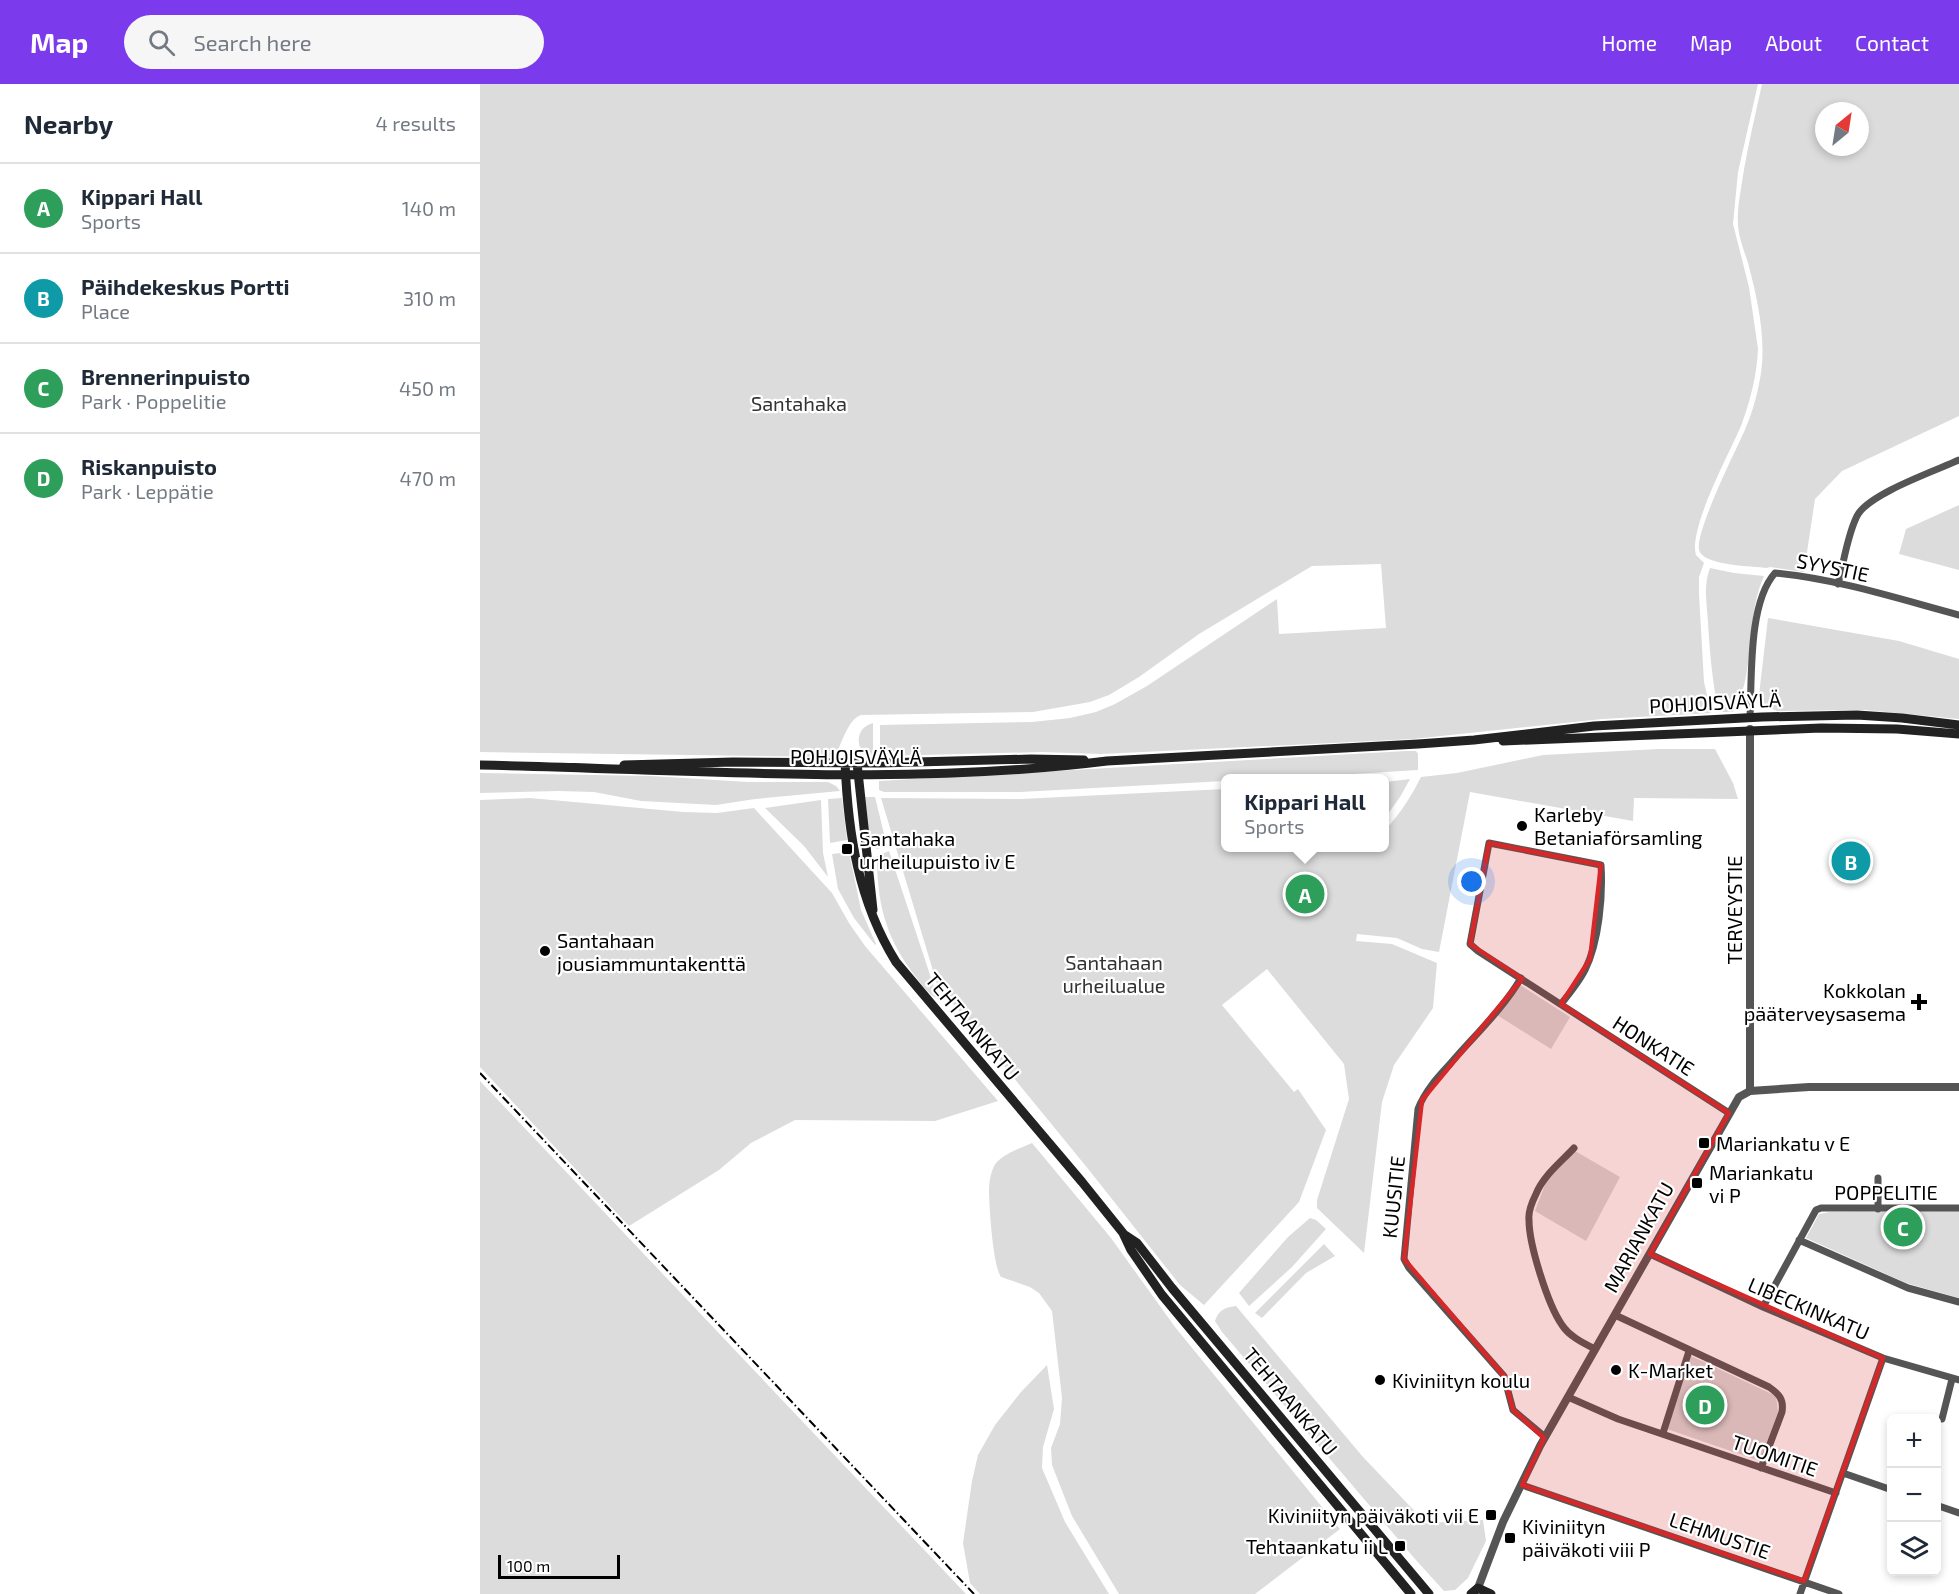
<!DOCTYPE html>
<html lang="en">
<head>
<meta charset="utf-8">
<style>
  :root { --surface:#fff; --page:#f6f6f7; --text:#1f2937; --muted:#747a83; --line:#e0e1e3; --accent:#7c3aed }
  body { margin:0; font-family:"Exo 2",sans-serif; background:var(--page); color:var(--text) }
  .controls { position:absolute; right:18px; bottom:18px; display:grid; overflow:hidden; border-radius:9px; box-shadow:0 3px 9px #0003 }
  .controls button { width:54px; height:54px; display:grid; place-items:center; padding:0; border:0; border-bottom:2px solid var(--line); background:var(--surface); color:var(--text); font:30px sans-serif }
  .compass { position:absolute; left:1335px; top:18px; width:54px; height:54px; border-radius:50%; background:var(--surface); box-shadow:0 3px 9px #0003; rotate:30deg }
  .scale { position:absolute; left:18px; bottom:15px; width:122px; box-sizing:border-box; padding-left:6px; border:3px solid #000; border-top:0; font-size:16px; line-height:21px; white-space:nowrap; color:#000; -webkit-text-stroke:4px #fff; paint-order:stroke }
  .you { position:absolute; left:992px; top:798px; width:21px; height:21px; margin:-15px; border:4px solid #fff; border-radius:50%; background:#1a73e8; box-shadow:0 0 0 9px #1a73e833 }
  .badge { display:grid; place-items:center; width:39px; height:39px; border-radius:50%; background:var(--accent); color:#fff; font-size:20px; font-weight:700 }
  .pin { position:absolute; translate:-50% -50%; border:3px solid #fff; box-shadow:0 2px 6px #0006 }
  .popup { position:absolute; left:741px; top:690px; width:168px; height:78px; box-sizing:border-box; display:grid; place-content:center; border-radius:9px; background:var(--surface); filter:drop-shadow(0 2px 4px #0005); font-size:20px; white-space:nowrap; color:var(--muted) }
  .popup b { font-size:22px; color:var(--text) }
  .popup::after { content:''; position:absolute; left:50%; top:100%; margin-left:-12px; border:12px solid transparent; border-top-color:var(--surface) }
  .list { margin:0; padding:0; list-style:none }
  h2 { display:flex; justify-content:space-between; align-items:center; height:78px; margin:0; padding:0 24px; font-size:26px }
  h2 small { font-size:20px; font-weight:400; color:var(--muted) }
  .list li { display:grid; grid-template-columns:39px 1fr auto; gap:18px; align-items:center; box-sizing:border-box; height:90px; padding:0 24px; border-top:2px solid var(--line) }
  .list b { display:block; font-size:22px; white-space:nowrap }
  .list p { margin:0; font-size:20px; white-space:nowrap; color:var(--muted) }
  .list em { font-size:20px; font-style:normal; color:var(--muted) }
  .icon { flex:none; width:33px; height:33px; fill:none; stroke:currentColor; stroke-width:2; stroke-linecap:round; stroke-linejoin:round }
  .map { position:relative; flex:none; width:1479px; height:1510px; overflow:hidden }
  header { display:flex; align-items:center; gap:36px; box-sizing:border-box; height:84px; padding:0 30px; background:var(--accent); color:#fff }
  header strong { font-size:28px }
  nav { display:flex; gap:33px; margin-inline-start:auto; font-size:21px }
  .search { width:420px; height:54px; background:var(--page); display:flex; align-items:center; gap:15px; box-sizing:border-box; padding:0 21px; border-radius:33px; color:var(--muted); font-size:22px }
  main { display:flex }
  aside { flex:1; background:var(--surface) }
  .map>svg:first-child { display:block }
  .green { fill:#dcdcdc; fill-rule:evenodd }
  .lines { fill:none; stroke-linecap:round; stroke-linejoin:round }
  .minor { stroke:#555; stroke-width:7 }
  .tertiary { stroke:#555; stroke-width:8 }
  .secondary { stroke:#222; stroke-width:9 }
  .rail { stroke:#000; stroke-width:2; stroke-dasharray:9 3 1.5 3; stroke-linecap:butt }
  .marked { fill:#d62828; fill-opacity:0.2; stroke:#d62828; stroke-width:4.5; stroke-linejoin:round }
  .poi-dot { fill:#000; stroke:#fff; stroke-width:2 }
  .labels { text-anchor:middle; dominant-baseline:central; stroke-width:4.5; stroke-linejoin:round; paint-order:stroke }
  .park-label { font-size:20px; fill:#333; stroke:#fff }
  .street-label { font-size:20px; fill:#000; stroke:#fff }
  .poi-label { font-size:20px; fill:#000; stroke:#fff; text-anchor:start }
</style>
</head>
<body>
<header>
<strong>Map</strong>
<div class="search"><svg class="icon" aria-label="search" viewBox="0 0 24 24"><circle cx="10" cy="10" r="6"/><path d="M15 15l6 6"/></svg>Search here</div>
<nav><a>Home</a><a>Map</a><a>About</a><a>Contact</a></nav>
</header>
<main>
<aside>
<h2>Nearby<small>4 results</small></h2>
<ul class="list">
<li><span class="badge" style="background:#2e9e5b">A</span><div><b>Kippari Hall</b><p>Sports</p></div><em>140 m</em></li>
<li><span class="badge" style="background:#0f9aa8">B</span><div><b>Päihdekeskus Portti</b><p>Place</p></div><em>310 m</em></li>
<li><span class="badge" style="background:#2e9e5b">C</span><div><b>Brennerinpuisto</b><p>Park · Poppelitie</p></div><em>450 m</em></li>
<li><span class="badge" style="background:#2e9e5b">D</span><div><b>Riskanpuisto</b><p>Park · Leppätie</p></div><em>470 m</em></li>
</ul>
</aside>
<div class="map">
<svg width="1479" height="1510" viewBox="0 0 1479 1510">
  <rect width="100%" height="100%" fill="#fff"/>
  <!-- green -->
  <path class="green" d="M0,0H1278L1258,88L1253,140L1269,203L1278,265C1277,291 1270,318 1261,342C1250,368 1208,445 1216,471L1224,479L1219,493V510L1224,598L1231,629L1122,635L933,655L621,670L562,668L400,672V641L552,638L590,634L616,628L635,620L667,602L797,515L799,550L906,544L901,480L832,482L719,550L659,593L629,611L610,618L553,628L381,631C368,635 361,661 355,673L0,668Z
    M1282,0H1479V332L1362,387L1335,415L1324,488L1290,483L1287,484C1273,482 1223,482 1219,466C1215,448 1255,368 1264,348C1271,332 1276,316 1279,300C1288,260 1278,217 1268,179C1264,166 1258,152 1258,139C1257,125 1260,112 1262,98C1267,65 1275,33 1282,0ZM1344,27H1380V63H1344Z
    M1479,421V486L1419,470L1426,445Z
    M1230,484L1254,489L1284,492C1269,526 1273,562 1265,597C1263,608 1257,618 1253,628H1239C1232,598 1230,569 1228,539C1227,520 1223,502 1230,484Z
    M1288,534L1419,557L1479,575V635L1385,626L1297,627C1288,624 1282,619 1279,611Z
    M393,639V675L383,670C375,657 378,643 393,639Z
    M1179,665H1235L1253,699L1258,715L1154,714L1153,737L990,708L959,868L942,865L917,854L877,850L876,857L912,860L957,879L953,924L914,981L902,1018L884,1169L837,1124V1116L869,1015L864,980L787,885L742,921L814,1008L818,1005L846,1046L819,1118L724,1221L700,1201L609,1086L457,900L401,714L541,715L745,705L746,764H904L905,746C920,730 931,713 941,693L977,689L1063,671Z
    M926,667H936L938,670V686L810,694H746L745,697L540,708H404L399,706V697Z
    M0,689L171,692L268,698H348L356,702L360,707L275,715L236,721L161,717L114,708L78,707L0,709Z
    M930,695L920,713L905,734V698Z
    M384,713H395L407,762L397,765C385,750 386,731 384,713Z
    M50,714L203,728L237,729L274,724L352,809L369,839L385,862L518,1017L455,1037L315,1036L271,1059L239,1086L149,1142L0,983V716Z
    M362,714L367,756L350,759L348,715Z
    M341,716L343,769L348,793L324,762L285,724Z
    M409,767L458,915C446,909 440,898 432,888C405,851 397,818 397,772Z
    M369,768L381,826L396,860L395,861L374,834L358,805L352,770Z
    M1040,901L1090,933L1071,965L1017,931Z
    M0,997L486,1510H0Z
    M552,1059L631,1154L695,1243L860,1445L775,1510H639L592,1432L572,1381L571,1364L580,1340L582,1314L572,1227L559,1209L550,1203L521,1193C513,1182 509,1122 509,1106C509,1098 511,1086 516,1079C525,1069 541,1064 552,1059Z
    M1095,1067L1140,1093L1106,1157L1055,1127L1066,1098Z
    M1479,1127V1214L1426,1199L1326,1154L1339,1130L1350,1128Z
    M830,1134L836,1136L846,1145L812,1183L769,1222L759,1209L808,1153Z
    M844,1160L855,1172L826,1189L782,1234L775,1229Z
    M756,1222L883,1373L946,1439L1003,1436L1006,1457L988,1494L975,1506L964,1507L935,1475L742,1248L735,1237C738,1226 746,1223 756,1222Z
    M1211,1272L1296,1312L1298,1328L1280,1377L1187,1345Z
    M567,1281L574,1325L563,1363L562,1384L585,1438L629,1510H500L490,1499L483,1459L492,1397L498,1371L515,1341L541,1308Z"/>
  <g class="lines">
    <!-- minor -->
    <path class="minor" d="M1358,500C1364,478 1367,452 1377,432C1388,410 1455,387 1479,376
      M1270,633C1272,594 1268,519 1295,489C1358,495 1419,515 1479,531
      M1041,894C1023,925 994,952 970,980C957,994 945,1007 938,1025L924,1175L929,1184L1024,1292L1033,1326L1065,1353
      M1081,920C1090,909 1099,898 1105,886C1119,858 1123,812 1121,781L1009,759L990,860L998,867L1249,1029
      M1094,1064C1081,1078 1063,1092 1056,1110C1052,1118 1048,1128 1049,1136C1049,1161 1068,1221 1082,1241C1089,1252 1103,1259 1115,1265
      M1398,1094V1125
      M1319,1156L1428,1204L1479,1218
      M1170,1170L1283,1223L1403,1274L1479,1296
      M1283,1223L1336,1126L1341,1124H1479
      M1135,1231L1289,1303C1299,1310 1304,1315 1302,1328L1281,1384
      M1088,1313L1138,1335L1356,1409
      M1462,1335L1472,1295
      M1183,1349L1209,1267
      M1363,1389L1412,1406
      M1042,1401L1359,1510
      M1456,1421L1479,1429
      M1320,1510L1403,1274"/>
    <!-- tertiary -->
    <path class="tertiary" d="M1270,1007V645
      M998,1504L1023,1438L1060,1362L1259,1013L1270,1007L1329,1003H1479"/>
    <!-- secondary -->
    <path class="secondary" d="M1023,657L1341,644L1417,645L1479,650
      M365,678C368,749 378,817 416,878L602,1098L643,1149L651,1166L682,1211L931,1510
      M377,679L393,826
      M0,681C209,685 419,703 627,677L938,660L994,656L1114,642L1282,633L1377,631L1422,634L1479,641
      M144,681L253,678L400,679L551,675L604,676
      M645,1151L657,1159L692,1204L949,1510
      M991,1510L998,1504L1011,1510"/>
    <!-- rail -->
    <path class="rail" d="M0,989L494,1510"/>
  </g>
  <!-- marked area -->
  <path class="marked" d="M1009,759L1121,781L1110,875L1081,920L1249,1029L1170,1170L1403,1274L1324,1497L1042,1401L1064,1354L1033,1326L1024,1292L924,1175L942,1016L1042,895L990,860Z"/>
  <!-- markers -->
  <g class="poi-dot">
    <circle cx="1042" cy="742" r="6"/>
    <rect x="361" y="759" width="12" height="12" rx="3"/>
    <circle cx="65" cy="867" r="6"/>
    <path d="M1436 909h6v6h6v6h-6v6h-6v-6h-6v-6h6z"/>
    <rect x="1218" y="1053" width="12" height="12" rx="3"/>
    <rect x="1211" y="1093" width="12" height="12" rx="3"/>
    <circle cx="1136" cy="1286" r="6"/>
    <circle cx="900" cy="1296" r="6"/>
    <rect x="1005" y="1425" width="12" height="12" rx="3"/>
    <rect x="1024" y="1448" width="12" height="12" rx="3"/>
    <rect x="914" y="1456" width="12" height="12" rx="3"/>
  </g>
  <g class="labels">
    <!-- park labels -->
    <g class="park-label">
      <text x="319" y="319">Santahaka</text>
      <text x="634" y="878">Santahaan<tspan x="634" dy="23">urheilualue</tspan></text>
    </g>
    <!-- street labels -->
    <g class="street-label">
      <text transform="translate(1353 483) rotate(12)">SYYSTIE</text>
      <text transform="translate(1235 618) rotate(-3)">POHJOISVÄYLÄ</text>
      <text x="376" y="672">POHJOISVÄYLÄ</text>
      <text transform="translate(1254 826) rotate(-90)">TERVEYSTIE</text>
      <text transform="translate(493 942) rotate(50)">TEHTAANKATU</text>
      <text transform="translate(1174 961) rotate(33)">HONKATIE</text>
      <text x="1406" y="1108">POPPELITIE</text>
      <text transform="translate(913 1113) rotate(-84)">KUUSITIE</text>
      <text transform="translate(1158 1153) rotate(-61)">MARIANKATU</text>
      <text transform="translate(1329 1224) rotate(23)">LIBECKINKATU</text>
      <text transform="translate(811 1317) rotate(50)">TEHTAANKATU</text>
      <text transform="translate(1295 1371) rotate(19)">TUOMITIE</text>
      <text transform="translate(1240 1451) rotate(19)">LEHMUSTIE</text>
    </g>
    <!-- poi labels -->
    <g class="poi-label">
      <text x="1054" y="730">Karleby<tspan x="1054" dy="23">Betaniaförsamling</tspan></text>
      <text x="379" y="754">Santahaka<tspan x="379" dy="23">urheilupuisto iv E</tspan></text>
      <text x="77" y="856">Santahaan<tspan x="77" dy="23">jousiammuntakenttä</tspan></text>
      <text x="1426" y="906" text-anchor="end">Kokkolan<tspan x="1426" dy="23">pääterveysasema</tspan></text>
      <text x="1236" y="1059">Mariankatu v E</text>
      <text x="1229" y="1088">Mariankatu<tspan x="1229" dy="23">vi P</tspan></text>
      <text x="1148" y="1286">K-Market</text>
      <text x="912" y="1296">Kiviniityn koulu</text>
      <text x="999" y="1431" text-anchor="end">Kiviniityn päiväkoti vii E</text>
      <text x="1042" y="1442">Kiviniityn<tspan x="1042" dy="23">päiväkoti viii P</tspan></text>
      <text x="908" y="1462" text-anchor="end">Tehtaankatu ii L</text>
    </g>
  </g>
</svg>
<div class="controls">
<button>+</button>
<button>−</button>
<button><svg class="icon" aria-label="layers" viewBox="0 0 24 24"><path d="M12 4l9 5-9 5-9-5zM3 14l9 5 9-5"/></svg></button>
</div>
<svg class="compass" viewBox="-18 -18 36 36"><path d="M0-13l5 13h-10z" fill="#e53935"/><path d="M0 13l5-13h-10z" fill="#747a83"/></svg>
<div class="scale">100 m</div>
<div class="you"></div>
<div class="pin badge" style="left:825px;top:810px;background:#2e9e5b">A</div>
<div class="popup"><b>Kippari Hall</b>Sports</div>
<div class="pin badge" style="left:1371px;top:777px;background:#0f9aa8">B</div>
<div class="pin badge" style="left:1423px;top:1143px;background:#2e9e5b">C</div>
<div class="pin badge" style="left:1225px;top:1321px;background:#2e9e5b">D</div>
</div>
</main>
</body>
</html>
